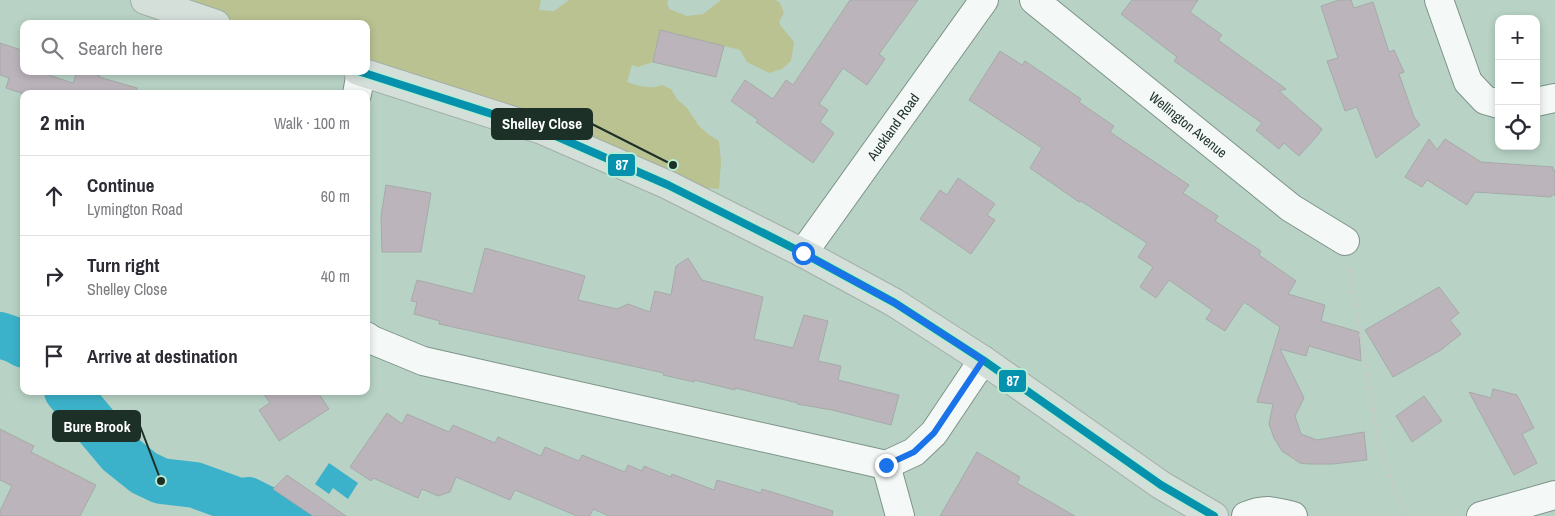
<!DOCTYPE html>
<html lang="en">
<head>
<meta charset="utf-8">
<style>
  :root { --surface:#fff; --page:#f2f2f3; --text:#2b2b33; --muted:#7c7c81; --line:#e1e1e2 }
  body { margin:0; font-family:"Archivo Narrow",sans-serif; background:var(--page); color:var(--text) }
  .controls { position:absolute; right:15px; top:15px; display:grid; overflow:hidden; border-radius:10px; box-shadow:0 2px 8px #0003 }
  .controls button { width:45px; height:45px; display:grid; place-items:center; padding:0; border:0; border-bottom:1px solid var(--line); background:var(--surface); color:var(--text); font:25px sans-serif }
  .stop { position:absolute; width:15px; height:15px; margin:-11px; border:4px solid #1a73e8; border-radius:50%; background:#fff }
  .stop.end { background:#1a73e8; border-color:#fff; box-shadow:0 1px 5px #0008 }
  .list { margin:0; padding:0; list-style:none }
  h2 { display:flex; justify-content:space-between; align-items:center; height:65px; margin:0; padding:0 20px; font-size:21px }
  h2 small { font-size:16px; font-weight:400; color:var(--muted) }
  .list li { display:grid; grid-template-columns:32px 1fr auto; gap:15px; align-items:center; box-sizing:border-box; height:80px; padding:0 20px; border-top:1px solid var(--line) }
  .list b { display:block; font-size:19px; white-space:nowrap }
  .list p { margin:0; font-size:16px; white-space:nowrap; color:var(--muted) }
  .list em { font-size:16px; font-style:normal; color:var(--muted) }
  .icon { flex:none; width:28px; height:28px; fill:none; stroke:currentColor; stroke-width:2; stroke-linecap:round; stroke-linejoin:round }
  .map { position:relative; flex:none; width:1555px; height:516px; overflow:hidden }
  .search { position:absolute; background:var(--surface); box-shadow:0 2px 8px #0003; left:20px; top:20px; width:350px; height:55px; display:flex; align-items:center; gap:12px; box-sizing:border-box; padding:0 18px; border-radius:10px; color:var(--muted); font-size:19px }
  .panel { position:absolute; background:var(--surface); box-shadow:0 2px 8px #0003; left:20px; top:90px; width:350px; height:305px; border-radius:10px }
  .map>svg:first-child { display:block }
  .green { fill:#bac292 }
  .water { fill:#3cb2ca }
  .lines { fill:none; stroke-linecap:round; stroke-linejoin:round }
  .river { stroke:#3cb2ca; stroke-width:46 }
  .building { fill:#bcb4bb; stroke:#a6aaa9 }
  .minor-casing { stroke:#7e9389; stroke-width:30 }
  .major-casing { stroke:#a1afa8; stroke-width:30 }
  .path { stroke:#c4cbc8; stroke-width:3; stroke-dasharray:5 2.5; stroke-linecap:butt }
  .minor { stroke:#f4f8f6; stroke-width:28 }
  .major { stroke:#d5dfda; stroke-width:28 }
  .bus-1-casing { stroke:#b9ecd3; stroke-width:11 }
  .bus-1 { stroke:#0691ad; stroke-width:8 }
  .route { stroke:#1a73e8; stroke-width:6 }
  .labels { text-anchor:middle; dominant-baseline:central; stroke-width:5; stroke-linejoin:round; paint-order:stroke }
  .street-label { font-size:14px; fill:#1c3027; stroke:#b9ecd3 }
  .leader { fill:none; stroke:#1c3027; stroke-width:2 }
  .callout-dot { fill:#1c3027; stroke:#b9ecd3; stroke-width:2 }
  .callout { fill:#1c3027; stroke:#1c3027; stroke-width:2 }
  .callout-label { font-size:15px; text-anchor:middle; font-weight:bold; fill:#fff }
  .line-badge { stroke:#b9ecd3; stroke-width:2 }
  .badge-label { font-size:14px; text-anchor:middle; font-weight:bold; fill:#fff }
</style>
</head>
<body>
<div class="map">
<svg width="1555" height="516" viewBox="0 0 1555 516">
  <rect width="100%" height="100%" fill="#b8d3c6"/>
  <!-- green -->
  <path class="green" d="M168,0H541L539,10L554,11L569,0H669L667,2L669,9L687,16L703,14L721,0H776L780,3L784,13L779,22L781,26L794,42L791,61L782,69L769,73L747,62L740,50L660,30L653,62L638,67L632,65L627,82C639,86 650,90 662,85L671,89L677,99L687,108L699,126L708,134L719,141L721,162L719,189L706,188L674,179L366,62V24H246Z"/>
  <!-- water -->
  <path class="water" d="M329,463L358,483L348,499L333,488L329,494L315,484Z"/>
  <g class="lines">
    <!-- river -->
    <path class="river" d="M0,335L15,340L24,345
      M67,391L119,453L144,473L161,481L195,485L239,501L248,500L270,511L282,510L297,516"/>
  </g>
  <!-- building -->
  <path class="building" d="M850,0H918L879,54L885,59L867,85L843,68L819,104L828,110L820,122L834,133L813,163L756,122L758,120L731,101L745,80L773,99L786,80L793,85Z
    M1132,0H1198L1190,12L1222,35L1218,40L1286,89L1279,91L1322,129L1318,135L1299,156L1284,143L1279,149L1256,130L1262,123L1174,61L1177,57L1121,14Z
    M1339,0H1351L1354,8L1373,2L1389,52L1394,50L1404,72L1399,74L1414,117L1420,125L1376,158L1357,107L1345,111L1327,61L1338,58L1321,6Z
    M660,30L724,46L716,77L653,62Z
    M0,43L24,51V71H37L73,83L77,71H86L100,76L99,77L137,88L136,94H24L6,88L9,78L0,75Z
    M1000,51L1022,65L1025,61L1081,99L1079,102L1114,126L1110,132L1189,185L1183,193L1218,216L1215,221L1261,251L1259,255L1296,281L1288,294L1325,305L1321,321L1359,332L1361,361L1309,346L1306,356L1280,349L1304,398L1295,416L1301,434L1317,440L1364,432L1367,460L1333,464H1308L1300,463L1282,451L1274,438L1269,424L1273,404L1257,402L1280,327L1244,302L1225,331L1206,319L1212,310L1169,280L1156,298L1140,287L1153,267L1138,257L1147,243L1081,201L1079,202L1030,168L1042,148L969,100Z
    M1429,139L1437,150L1445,139L1481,162L1553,167V170H1555V195H1551V197L1475,192L1467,205L1427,180L1422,187L1405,177Z
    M958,178L995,204L987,215L995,220L971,254L920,219L940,190L947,195Z
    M386,185L431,193L421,252H382L381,216Z
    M485,248L585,276L578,300L617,309L628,304L650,312L655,291L671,295L676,266L688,258L702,280L763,297L754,339L793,348L804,315L828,321L818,361L841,366L838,380L899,395L891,425L832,410L797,404L798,403L735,388V390L694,380V382L663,375L664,373L439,324L440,321L414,314L417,302L411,301L417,280L473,294Z
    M1439,287L1459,313L1450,320L1461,334L1441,350L1393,377L1365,330Z
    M1493,389L1517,395L1534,428L1522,434L1537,463L1514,475L1469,392L1491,398Z
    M262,391H317L329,409L279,441L259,410L270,403Z
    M1424,396L1442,421L1412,442L1396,416Z
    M387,413L402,424L407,414L449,432L453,425L495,443L498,437L541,456L545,447L579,461L582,455L625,472L628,465L642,471L644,466L671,477L672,474L714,490L717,480L761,493L762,489L833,511L832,516H609L593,509L590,516H577L515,490L510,500L456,477L450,492L438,496L422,489L418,498L373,478L371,481L350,467Z
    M0,429L34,446L31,452L96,485L80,516H0V511L12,486L0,480Z
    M977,452L1020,477L1017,483L1075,516H940Z
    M287,475L346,516H313L273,489Z"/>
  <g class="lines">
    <!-- minor casing -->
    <g class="minor-casing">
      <g id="minor">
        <path id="s1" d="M1034,0L1291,208L1345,241"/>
        <path d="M1439,0L1468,82L1485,100L1499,104"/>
        <path d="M357,94L361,72"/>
        <path d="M1536,102L1555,98"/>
        <path id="s2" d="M803,253L984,0"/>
        <path d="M366,336L372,340L423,361L886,465L914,452L934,433L983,360"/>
        <path d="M886,465L900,516"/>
        <path d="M1246,516C1265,508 1274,511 1293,516"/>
        <path d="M1481,516L1555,495"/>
      </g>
    </g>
    <!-- major casing -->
    <g class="major-casing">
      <path id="major" d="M145,0L216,24
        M358,71L542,130L668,185L803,253L895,303L983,360L1161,485L1214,516"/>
    </g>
    <!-- path -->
    <path class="path" d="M1349,267L1381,454L1405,516"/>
    <!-- minor -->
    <use href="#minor" class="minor"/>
    <!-- major -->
    <use href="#major" class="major"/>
    <!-- bus-1 casing -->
    <g class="bus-1-casing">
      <path id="bus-1" d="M358,71L542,130L668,185L803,253L895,303L983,360L1161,485L1214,516"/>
    </g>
    <!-- bus-1 -->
    <use href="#bus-1" class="bus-1"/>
  </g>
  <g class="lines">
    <!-- route -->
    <path class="route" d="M803,253L895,303L983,360L934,433L914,452L886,465"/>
  </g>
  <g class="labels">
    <!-- street labels -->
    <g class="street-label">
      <text stroke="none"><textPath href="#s1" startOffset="198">Wellington Avenue</textPath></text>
      <text stroke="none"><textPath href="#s2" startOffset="155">Auckland Road</textPath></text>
    </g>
  </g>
  <!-- callouts -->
  <path class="leader" d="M673 165L592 124M161 481L140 426"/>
  <g class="callout-dot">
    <circle cx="673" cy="165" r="5"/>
    <circle cx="161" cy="481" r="5"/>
  </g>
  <g class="callout">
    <rect x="492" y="109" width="100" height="30" rx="5"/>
    <rect x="53" y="411" width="87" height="30" rx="5"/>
  </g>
  <g class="callout-label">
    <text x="542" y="129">Shelley Close</text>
    <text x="97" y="432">Bure Brook</text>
  </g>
  <g class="line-badge">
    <rect x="607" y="153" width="29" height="24" rx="5" fill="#0691ad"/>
    <rect x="998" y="369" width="29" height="24" rx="5" fill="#0691ad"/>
  </g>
  <g class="badge-label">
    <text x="622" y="170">87</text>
    <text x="1013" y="386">87</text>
  </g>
</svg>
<div class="controls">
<button>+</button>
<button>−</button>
<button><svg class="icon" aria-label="locate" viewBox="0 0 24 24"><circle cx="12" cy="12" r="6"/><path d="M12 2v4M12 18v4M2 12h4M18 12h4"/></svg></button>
</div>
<div class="stop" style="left:803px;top:253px"></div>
<div class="stop end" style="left:886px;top:465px"></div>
<div class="search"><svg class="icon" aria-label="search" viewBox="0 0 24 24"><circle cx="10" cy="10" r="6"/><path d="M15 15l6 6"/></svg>Search here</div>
<section class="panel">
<h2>2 min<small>Walk · 100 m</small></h2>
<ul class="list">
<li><svg class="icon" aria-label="ahead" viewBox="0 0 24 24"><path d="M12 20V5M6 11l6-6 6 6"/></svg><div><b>Continue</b><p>Lymington Road</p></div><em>60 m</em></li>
<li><svg class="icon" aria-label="right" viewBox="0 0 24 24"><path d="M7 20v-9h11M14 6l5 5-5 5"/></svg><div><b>Turn right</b><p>Shelley Close</p></div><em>40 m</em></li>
<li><svg class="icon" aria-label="arrive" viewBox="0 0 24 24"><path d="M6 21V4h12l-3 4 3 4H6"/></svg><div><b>Arrive at destination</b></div></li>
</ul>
</section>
</div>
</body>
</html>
